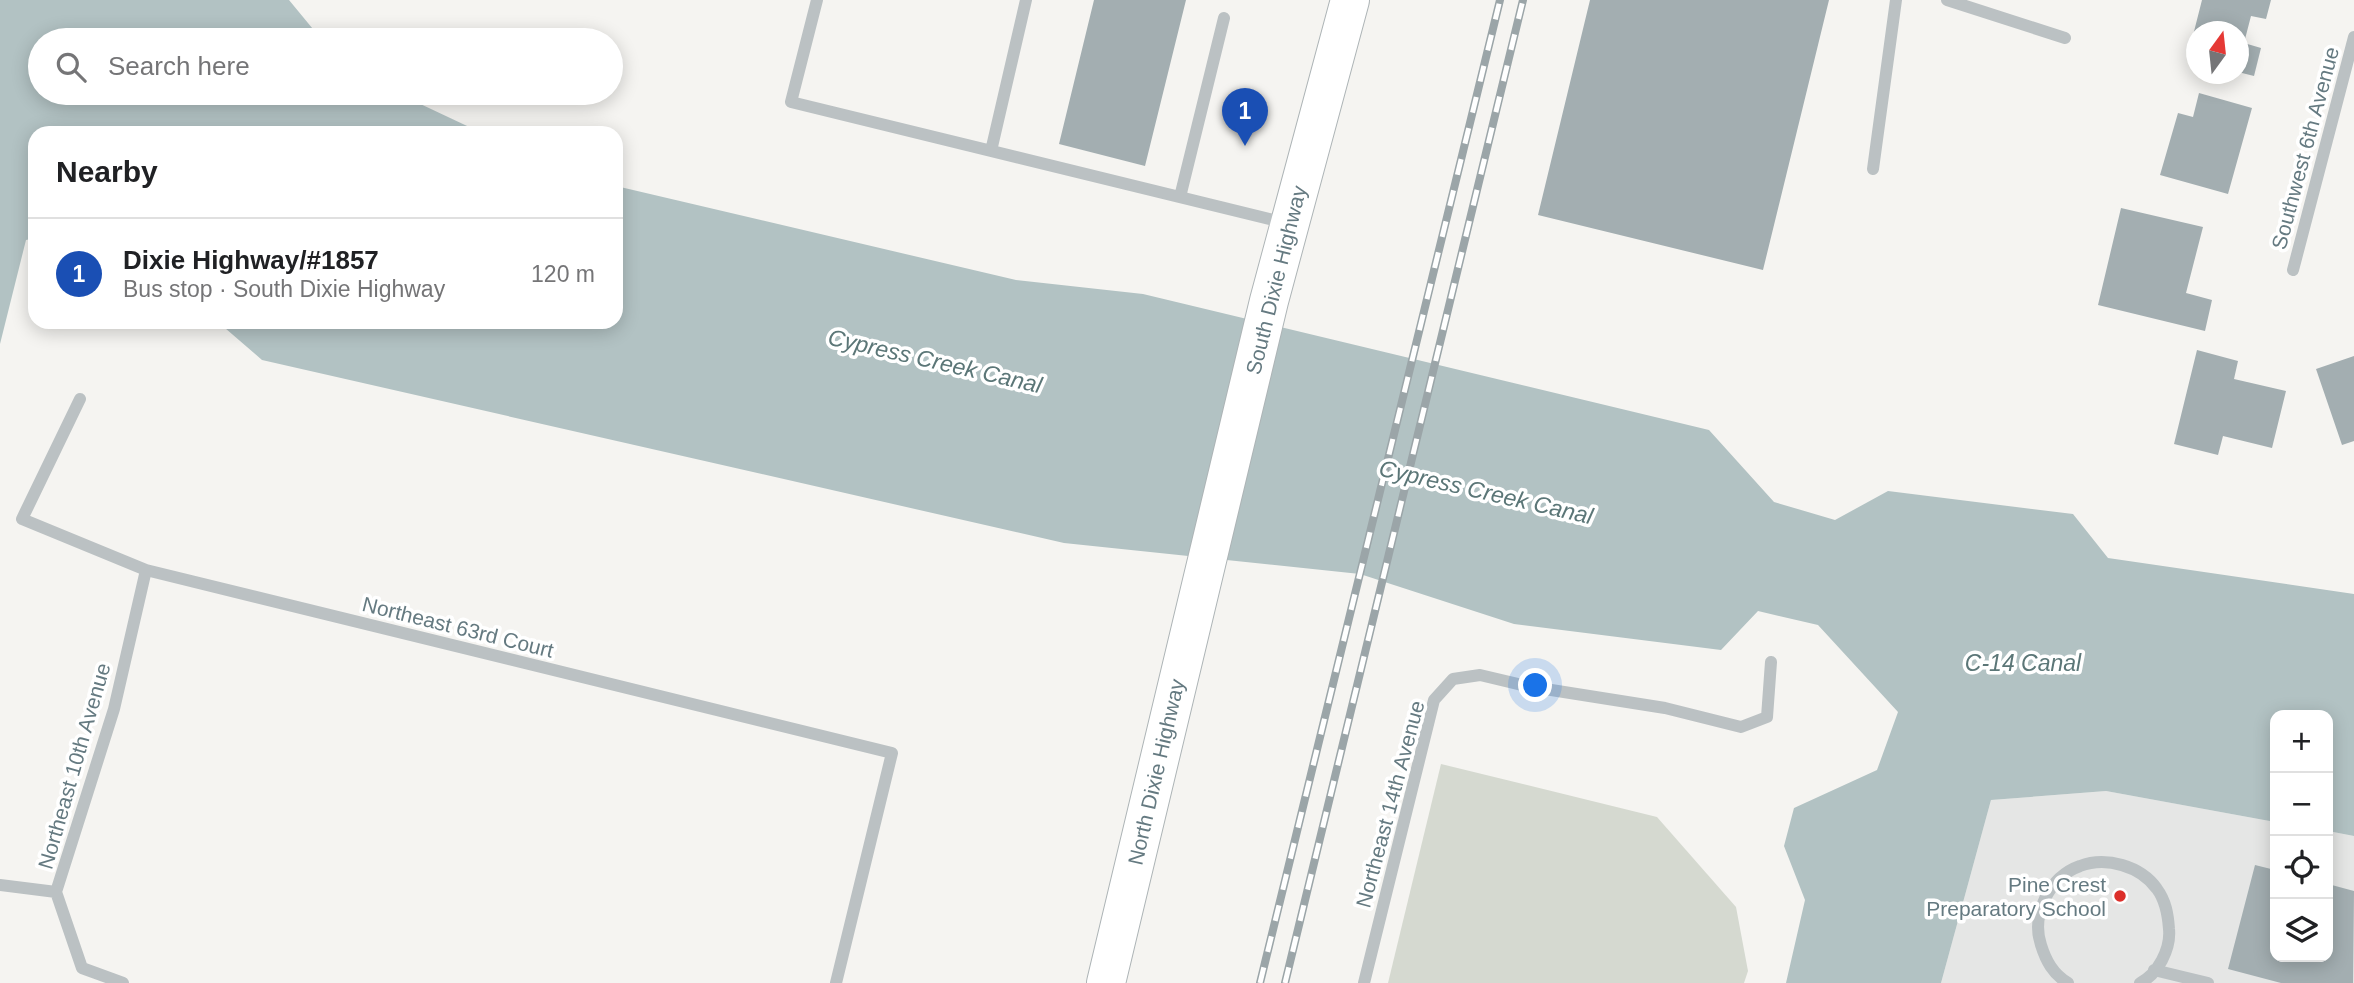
<!DOCTYPE html>
<html lang="en">
<head>
<meta charset="utf-8">
<style>
  :root { --surface:#fff; --page:#f6f6f6; --text:#202124; --muted:#757577; --line:#e0e0e0; --accent:#2563eb }
  body { margin:0; font-family:Arial,sans-serif; background:var(--page); color:var(--text) }
  .controls { position:absolute; right:21px; bottom:21px; display:grid; overflow:hidden; border-radius:14px; box-shadow:0 4px 18px #0003 }
  .controls button { width:63px; height:63px; display:grid; place-items:center; padding:0; border:0; border-bottom:2px solid var(--line); background:var(--surface); color:var(--text); font:35px sans-serif }
  .compass { position:absolute; left:2186px; top:21px; width:63px; height:63px; border-radius:50%; background:var(--surface); box-shadow:0 4px 18px #0003; rotate:15deg }
  .you { position:absolute; left:1536px; top:686px; width:24px; height:24px; margin:-18px; border:5px solid #fff; border-radius:50%; background:#1a73e8; box-shadow:0 0 0 10px #1a73e833 }
  .badge { display:grid; place-items:center; width:46px; height:46px; border-radius:50%; background:var(--accent); color:#fff; font-size:23px; font-weight:700 }
  .pin { position:absolute; translate:-50% -58px; filter:drop-shadow(0 2px 4px #0008) }
  .pin::after { content:''; position:absolute; top:37px; width:24px; height:21px; background:inherit; clip-path:polygon(0 0,100% 0,50% 100%) }
  .list { margin:0; padding:0; list-style:none }
  h2 { display:flex; justify-content:space-between; align-items:center; height:91px; margin:0; padding:0 28px; font-size:30px }
  h2 small { font-size:23px; font-weight:400; color:var(--muted) }
  .list li { display:grid; grid-template-columns:46px 1fr auto; gap:21px; align-items:center; box-sizing:border-box; height:112px; padding:0 28px; border-top:2px solid var(--line) }
  .list b { display:block; font-size:26px; white-space:nowrap }
  .list p { margin:0; font-size:23px; white-space:nowrap; color:var(--muted) }
  .list em { font-size:23px; font-style:normal; color:var(--muted) }
  .icon { flex:none; width:38px; height:38px; fill:none; stroke:currentColor; stroke-width:2; stroke-linecap:round; stroke-linejoin:round }
  .map { position:relative; flex:none; width:2354px; height:983px; overflow:hidden }
  .search { position:absolute; background:var(--surface); box-shadow:0 4px 18px #0003; left:28px; top:28px; width:595px; height:77px; display:flex; align-items:center; gap:18px; box-sizing:border-box; padding:0 24px; border-radius:38px; color:var(--muted); font-size:26px }
  .panel { position:absolute; background:var(--surface); box-shadow:0 4px 18px #0003; left:28px; top:126px; width:595px; height:203px; border-radius:21px }
  .map>svg:first-child { display:block }
  .built { fill:#e5e6e5 }
  .green { fill:#d5d9d0 }
  .water { fill:#b2c2c3 }
  .building { fill:#a3aeb1 }
  .lines { fill:none; stroke-linecap:round; stroke-linejoin:round }
  .major-casing { stroke:#adb4b6; stroke-width:40 }
  .minor { stroke:#bbc1c3; stroke-width:12 }
  .major { stroke:#fff; stroke-width:38 }
  .rail-casing { stroke:#9ba5a8; stroke-width:8 }
  .rail { stroke:#fff; stroke-width:5; stroke-dasharray:16; stroke-linecap:butt }
  .poi-dot { fill:#dc2f2a; stroke:#fff; stroke-width:2.5 }
  .labels { text-anchor:middle; dominant-baseline:central; stroke-width:7; stroke-linejoin:round; paint-order:stroke }
  .street-label { font-size:21px; fill:#657a81; stroke:#fff }
  .poi-label { font-size:21px; fill:#657a81; stroke:#fff; text-anchor:end }
  .water-label { font-size:23px; font-style:italic; fill:#5b7677; stroke:#fff }
</style>
</head>
<body>
<div class="map">
<svg width="2354" height="983" viewBox="0 0 2354 983">
  <rect width="100%" height="100%" fill="#f5f4f1"/>
  <!-- built -->
  <path class="built" d="M2106,791L2275,822V957H2328V831L2354,836V983H1941L1991,800Z"/>
  <!-- green -->
  <path class="green" d="M1441,764L1657,817L1736,907L1748,971L1744,983H1388Z"/>
  <!-- water -->
  <path class="water" d="M0,0H289L322,40H40V93H397L482,133H35V238L26,240L0,344Z
    M616,186L1016,280L1143,294L1709,430L1774,502L1835,520L1888,491L2073,514L2108,558L2354,594V836L2328,831V715H2275V822L2106,791L1991,800L1941,983H1786L1805,900L1784,846L1794,808L1877,770L1898,712L1818,625L1758,611L1721,650L1514,624L1360,574L1064,543L262,360L218,322H616Z"/>
  <!-- building -->
  <path class="building" d="M1094,0H1186L1145,166L1059,144Z
    M1590,0H1829L1763,270L1538,215Z
    M2202,0H2271L2266,19L2251,16L2244,43L2261,48L2254,76L2238,72V32H2196V62L2187,59Z
    M2199,93L2252,108L2228,194L2160,175L2178,113L2193,117Z
    M2121,208L2203,227L2186,293L2212,300L2205,331L2098,305Z
    M2197,350L2238,361L2234,379L2286,391L2272,448L2223,436L2218,455L2174,444Z
    M2354,356V441L2342,445L2316,369Z
    M2255,865L2275,870V957H2328V884L2354,891L2353,983H2281L2228,969Z"/>
  <g class="lines">
    <!-- major casing -->
    <g class="major-casing">
      <path id="major" d="M1106,983L1269,301L1350,0"/>
    </g>
    <!-- minor -->
    <path class="minor" d="M817,0L791,102L1286,223
      M1947,0L2065,38
      M991,151L1026,0
      M1873,169L1896,0
      M1180,197L1224,18
      M2293,270L2354,37
      M80,399L22,519L146,570L892,753L836,983
      M0,885L56,892
      M2154,970L2208,983
      M123,983L82,968L56,892L114,709L146,570
      M1364,983L1434,700L1453,679L1480,675L1526,686L1665,708L1741,727L1767,717L1771,662
      M2068,983C2053,974 2046,961 2041,945C2031,915 2049,877 2080,866C2106,856 2141,866 2157,889C2166,901 2168,915 2169,929C2171,949 2158,974 2140,983"/>
    <!-- major -->
    <use href="#major" class="major"/>
    <!-- rail casing -->
    <g class="rail-casing">
      <path id="rail" d="M1260,983L1500,0
        M1285,983L1523,0"/>
    </g>
    <!-- rail -->
    <use href="#rail" class="rail"/>
  </g>
  <!-- markers -->
  <circle class="poi-dot" cx="2120" cy="896" r="7"/>
  <g class="labels">
    <!-- street labels -->
    <g class="street-label">
      <text transform="translate(2305 148) rotate(-75)">Southwest 6th Avenue</text>
      <text transform="translate(1276 280) rotate(-76)">South Dixie Highway</text>
      <text transform="translate(458 627) rotate(14)">Northeast 63rd Court</text>
      <text transform="translate(74 766) rotate(-74)">Northeast 10th Avenue</text>
      <text transform="translate(1156 772) rotate(-77)">North Dixie Highway</text>
      <text transform="translate(1390 804) rotate(-75)">Northeast 14th Avenue</text>
    </g>
    <!-- poi labels -->
    <g class="poi-label">
      <text x="2106" y="884">Pine Crest<tspan x="2106" dy="24">Preparatory School</tspan></text>
    </g>
    <!-- water labels -->
    <g class="water-label">
      <text transform="translate(935 361) rotate(13)">Cypress Creek Canal</text>
      <text transform="translate(1486 492) rotate(13)">Cypress Creek Canal</text>
      <text x="2023" y="663">C-14 Canal</text>
    </g>
  </g>
</svg>
<div class="controls">
<button>+</button>
<button>−</button>
<button><svg class="icon" aria-label="locate" viewBox="0 0 24 24"><circle cx="12" cy="12" r="6"/><path d="M12 2v4M12 18v4M2 12h4M18 12h4"/></svg></button>
<button><svg class="icon" aria-label="layers" viewBox="0 0 24 24"><path d="M12 4l9 5-9 5-9-5zM3 14l9 5 9-5"/></svg></button>
</div>
<svg class="compass" viewBox="-18 -18 36 36"><path d="M0-13l5 13h-10z" fill="#e53935"/><path d="M0 13l5-13h-10z" fill="#757577"/></svg>
<div class="you"></div>
<div class="pin badge" style="left:1245px;top:146px;background:#1a4fb4">1</div>
<div class="search"><svg class="icon" aria-label="search" viewBox="0 0 24 24"><circle cx="10" cy="10" r="6"/><path d="M15 15l6 6"/></svg>Search here</div>
<section class="panel">
<h2>Nearby<small></small></h2>
<ul class="list">
<li><span class="badge" style="background:#1a4fb4">1</span><div><b>Dixie Highway/#1857</b><p>Bus stop · South Dixie Highway</p></div><em>120 m</em></li>
</ul>
</section>
</div>
</body>
</html>
